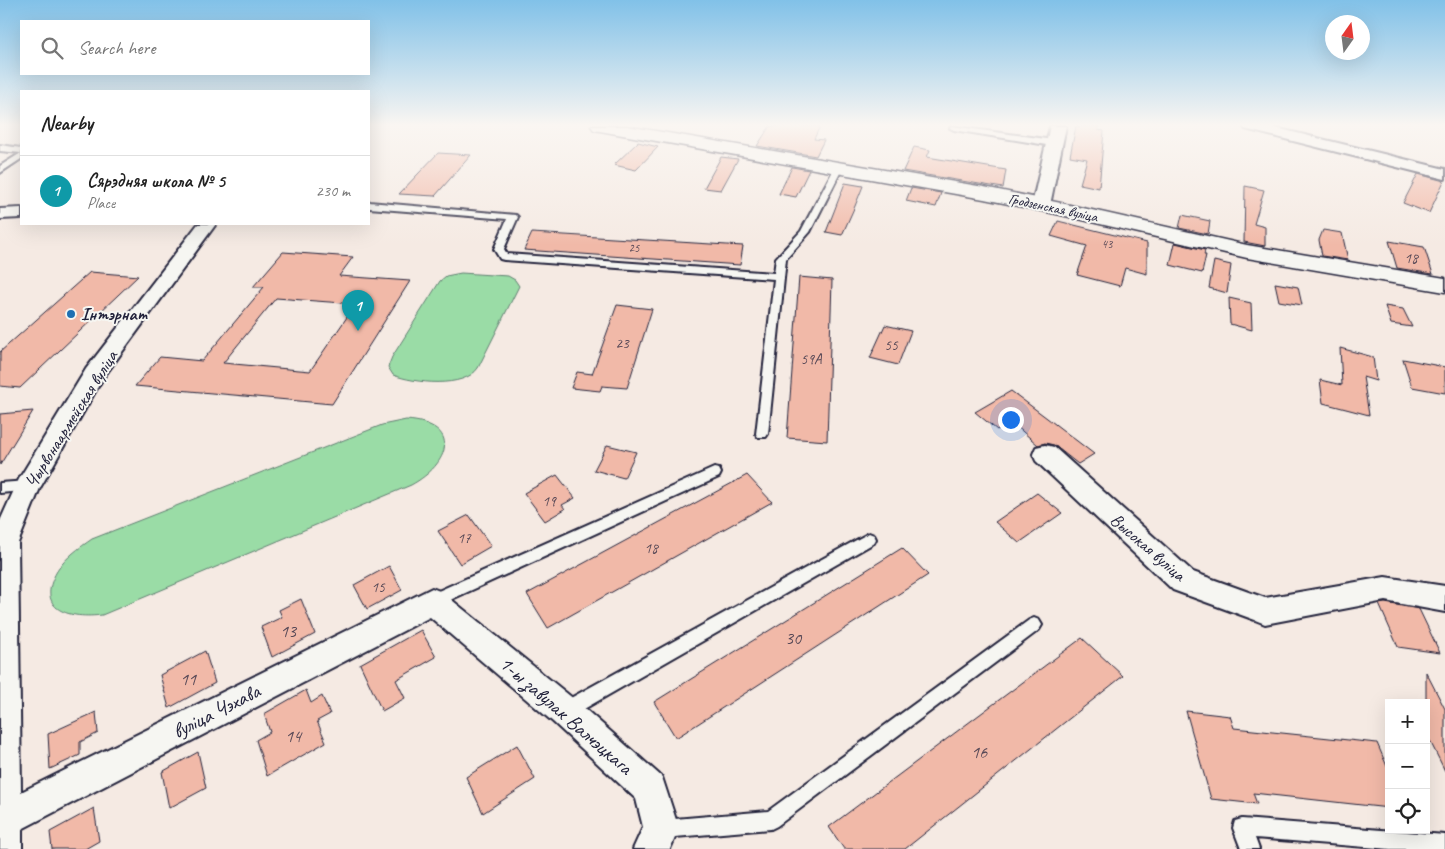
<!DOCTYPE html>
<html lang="en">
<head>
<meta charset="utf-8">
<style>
  :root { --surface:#fff; --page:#f6f6f6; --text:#222; --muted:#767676; --line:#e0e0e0; --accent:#ea580c }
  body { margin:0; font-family:Caveat,sans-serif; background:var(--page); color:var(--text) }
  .controls { position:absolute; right:15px; bottom:15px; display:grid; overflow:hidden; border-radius:0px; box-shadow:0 5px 20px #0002 }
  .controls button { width:45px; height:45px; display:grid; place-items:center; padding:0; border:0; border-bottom:1px solid var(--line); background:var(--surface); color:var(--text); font:25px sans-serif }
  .compass { position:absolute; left:1325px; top:15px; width:45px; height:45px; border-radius:50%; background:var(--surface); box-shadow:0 5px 20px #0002; rotate:14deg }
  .you { position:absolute; left:1010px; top:419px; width:18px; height:18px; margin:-12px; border:4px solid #fff; border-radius:50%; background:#1a73e8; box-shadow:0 0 0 8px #1a73e833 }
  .badge { display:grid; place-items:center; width:32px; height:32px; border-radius:50%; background:var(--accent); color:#fff; font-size:16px; font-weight:700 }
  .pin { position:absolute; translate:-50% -41px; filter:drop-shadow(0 1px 2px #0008) }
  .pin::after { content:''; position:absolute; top:26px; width:18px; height:15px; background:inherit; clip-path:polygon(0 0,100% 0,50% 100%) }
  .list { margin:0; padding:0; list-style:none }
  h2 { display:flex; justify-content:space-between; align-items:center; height:65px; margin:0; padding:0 20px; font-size:21px }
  h2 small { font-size:16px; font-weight:400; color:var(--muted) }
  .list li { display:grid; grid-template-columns:32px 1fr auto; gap:15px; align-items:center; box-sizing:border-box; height:70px; padding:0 20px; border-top:1px solid var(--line) }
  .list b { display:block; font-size:19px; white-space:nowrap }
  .list p { margin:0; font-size:16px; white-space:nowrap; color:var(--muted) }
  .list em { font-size:16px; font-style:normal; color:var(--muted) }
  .icon { flex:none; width:28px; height:28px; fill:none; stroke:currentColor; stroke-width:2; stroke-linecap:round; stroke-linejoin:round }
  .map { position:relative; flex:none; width:1445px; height:849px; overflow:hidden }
  .search { position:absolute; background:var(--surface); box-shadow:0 5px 20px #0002; left:20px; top:20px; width:350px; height:55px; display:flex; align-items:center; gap:12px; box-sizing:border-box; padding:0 18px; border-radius:0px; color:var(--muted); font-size:19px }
  .panel { position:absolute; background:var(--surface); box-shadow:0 5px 20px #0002; left:20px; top:90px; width:350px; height:135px; border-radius:0px }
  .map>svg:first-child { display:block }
  .green { fill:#9adca6; stroke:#5e7f70 }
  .building { fill:#f1b9a8; stroke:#22223b; fill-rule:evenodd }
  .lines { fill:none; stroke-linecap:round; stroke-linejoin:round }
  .service-casing { stroke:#22223b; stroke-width:4 }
  .minor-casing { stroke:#22223b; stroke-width:4 }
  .tertiary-casing { stroke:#22223b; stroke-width:3 }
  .service { fill:#f6f6f2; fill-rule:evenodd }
  .minor { fill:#f6f6f2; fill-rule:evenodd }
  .tertiary { fill:#f6f6f2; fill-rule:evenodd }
  .poi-dot { fill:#1f6fb2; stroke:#f6f6f2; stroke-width:2 }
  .labels { text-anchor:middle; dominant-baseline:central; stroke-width:4; stroke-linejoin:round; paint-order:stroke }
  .far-number-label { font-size:12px; fill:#564856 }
  .far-street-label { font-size:15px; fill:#22223b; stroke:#f6f6f2 }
  .number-label { font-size:15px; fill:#564856 }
  .poi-label { font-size:18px; font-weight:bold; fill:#22223b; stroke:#f6f6f2; text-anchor:start }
  .street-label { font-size:18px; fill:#22223b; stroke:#f6f6f2 }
  .near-number-label { font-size:18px; fill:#564856 }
  .near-street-label { font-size:21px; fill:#22223b; stroke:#f6f6f2 }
</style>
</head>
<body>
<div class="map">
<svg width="1445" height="849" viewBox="0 0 1445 849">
  <rect width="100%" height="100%" fill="#f5eae3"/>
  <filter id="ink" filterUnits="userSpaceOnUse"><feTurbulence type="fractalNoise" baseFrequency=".02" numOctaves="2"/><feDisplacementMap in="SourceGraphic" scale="10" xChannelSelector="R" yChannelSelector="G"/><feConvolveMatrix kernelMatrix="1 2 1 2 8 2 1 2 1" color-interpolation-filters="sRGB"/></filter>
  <g filter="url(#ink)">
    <!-- green -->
    <path class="green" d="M461,273L508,276L515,280L519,286L478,368C464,389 414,383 393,375L388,367L392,357L440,281L446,276Z
      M406,420C463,424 450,464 411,485L102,615C71,619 34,611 57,571C66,557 79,548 92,539L382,425Z"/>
    <!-- building -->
    <path class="building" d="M770,126H820L814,139L824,140L816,156L757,146Z
      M1076,126H1099L1098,130L1104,131L1099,188L1080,184L1087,159L1070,156Z
      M638,142L658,147L636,170L614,165Z
      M914,147L930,150L927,157L1006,170L1003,188L903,171Z
      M438,153L471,155L435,196L399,194Z
      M721,157L738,159L721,190L704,188Z
      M792,167L809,170L796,197L779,194Z
      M1418,174L1444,181L1429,213L1403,203Z
      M845,183L863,186L855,206L842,235L826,232Z
      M1245,186L1264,190L1254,224L1265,227V246L1244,242Z
      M911,188L941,193L936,207L906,201Z
      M1182,215L1210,221L1208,234L1179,228Z
      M1058,221L1147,243V274L1125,268L1120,286L1077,275L1087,246L1051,236Z
      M1323,230L1342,233L1348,260L1322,256L1319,240Z
      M532,233L743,246L740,265L524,250Z
      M1389,241L1424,247L1433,274L1397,268Z
      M1175,243L1205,250L1204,255H1206L1202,273L1170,265Z
      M283,252L353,257L339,276L410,281L332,404L135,386L160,357L202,361L264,287H253ZM276,298L356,304L310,371L223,363Z
      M1214,261L1231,265L1227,293L1209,288Z
      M90,272L138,276L20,388L0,386V352Z
      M799,277L832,280L827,441L787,438Z
      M1275,283L1298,287L1302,305L1279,301Z
      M1229,298L1251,303L1252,330L1230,324Z
      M617,305L652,309L627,388L602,386L600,391L571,388L577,372L592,374Z
      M1385,306L1403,309L1412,327L1391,324Z
      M885,325L911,331L898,365L870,358Z
      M1340,348L1373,357L1376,381L1363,377L1369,415L1323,403L1320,380L1342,385Z
      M1403,359L1445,367V393L1412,387Z
      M1011,391L1047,418L1094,454L1078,464L1054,445L1045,443L1038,445L1015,425L1009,429L1005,425L997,430L975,412Z
      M33,411L0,465V414Z
      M607,445L636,452L624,478L594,470Z
      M557,475L575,498L562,505L565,509L545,521L524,493Z
      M747,475L772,502L548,628L527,594Z
      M1037,493L1062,513L1019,543L995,522Z
      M469,515L491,546L460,564L438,531Z
      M902,548L928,575L676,738L654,702Z
      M389,566L402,590L367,609L354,585Z
      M301,599L315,634L272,657L261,627L282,617L279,610Z
      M1385,603L1419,609L1440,653L1398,647L1379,604Z
      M421,630L436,657L396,680L405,698L382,711L360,664Z
      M1082,638L1123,676L905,849H844L829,827Z
      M205,651L215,683L169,708L160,675Z
      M1426,672L1445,709V771L1426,733Z
      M306,690L311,703L322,696L330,714L317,721L326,742L267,776L256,740L270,732L264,714Z
      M1186,711L1230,716L1234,728L1377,743L1389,771V808L1253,793L1257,804L1211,799Z
      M96,712L98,733L80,742V755L50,769L48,734Z
      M517,745L535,779L483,813L466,777Z
      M198,752L206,788L169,808L162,772Z
      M94,808L99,841L85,849H52L50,832Z"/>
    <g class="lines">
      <!-- service casing -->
      <g class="service-casing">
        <path id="service" d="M951,126L1053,140L1057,143L1053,146L954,130L950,128Z
          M0,145L21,148V159L0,173V166L21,153L0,151Z
          M839,164L843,167L810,232L786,259L768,434L766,437H758L756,434L774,279L504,260L500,259L494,249L507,219L369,208V202L516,215L518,217L504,249L507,254L774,273L776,258L801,231L835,167Z
          M714,468L719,469L721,473L719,477L437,606L432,608L427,606L424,601L427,596Z
          M28,481L33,482L35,486L33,490L0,493V483Z
          M869,533L874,535L876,539L874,543L570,717L564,719L558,717L556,711L558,705Z
          M1034,618L1039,620L1042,625L1039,630L777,826L771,829L663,838L656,836L654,829L656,822L663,820L768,811L1029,620Z
          M1242,819L1445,835V849H1390L1255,838L1259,849H1241L1233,828L1235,821Z"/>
      </g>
      <!-- minor casing -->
      <g class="minor-casing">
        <path id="minor" d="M1050,126H1066L1050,205L1047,209L1041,210L1035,209L1032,205Z
          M1243,126H1268L1445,169V179L1245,129Z
          M21,208V218L0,219V209Z
          M198,224H216L103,378L40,488L18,543L21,792L432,588L442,592L575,700L662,777L679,829L670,849H633L643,827L636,799L553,722L430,617L22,829V849H0V521L19,479L86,369Z
          M1045,445L1054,447L1193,572L1265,598L1385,577L1445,586V612L1385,601L1265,624L1255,620L1173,590L1036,461L1033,454L1036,447Z"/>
      </g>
      <!-- tertiary casing -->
      <g class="tertiary-casing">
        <path id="tertiary" d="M591,126H627L984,187L1061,203L1247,245L1445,278V292L1247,258L1061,215L984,199L600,131L594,130Z"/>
      </g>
      <!-- service -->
      <use href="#service" class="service"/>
      <!-- minor -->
      <use href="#minor" class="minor"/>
      <!-- tertiary -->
      <use href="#tertiary" class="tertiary"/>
    </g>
  </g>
  <!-- sky -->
  <linearGradient id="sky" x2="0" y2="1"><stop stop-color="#81c1e8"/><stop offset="0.51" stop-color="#faf6f2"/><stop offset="1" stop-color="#faf6f2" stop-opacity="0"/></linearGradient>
  <rect width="1445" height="245" fill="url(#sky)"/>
  <!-- markers -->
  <circle class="poi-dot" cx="71" cy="314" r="5"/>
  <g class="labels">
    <!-- far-number labels -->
    <g class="far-number-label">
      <text x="1107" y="244">43</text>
      <text x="634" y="248">25</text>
    </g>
    <!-- far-street labels -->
    <g class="far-street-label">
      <text transform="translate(1053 208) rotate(12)">Гродзенская вуліца</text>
    </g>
    <!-- number labels -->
    <g class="number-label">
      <text x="1411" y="258">18</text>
      <text x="622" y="343">23</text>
      <text x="891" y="345">55</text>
      <text x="811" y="359">59А</text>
      <text x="549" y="501">19</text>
      <text x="464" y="538">17</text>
      <text x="651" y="548">18</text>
      <text x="378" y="587">15</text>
    </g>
    <!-- poi labels -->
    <g class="poi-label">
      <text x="81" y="314">Інтэрнат</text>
    </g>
    <!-- street labels -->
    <g class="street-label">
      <text transform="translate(71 419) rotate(-58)">Чырвонаармейская вуліца</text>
      <text transform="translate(1148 547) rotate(41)">Высокая вуліца</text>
    </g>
    <!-- near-number labels -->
    <g class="near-number-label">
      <text x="288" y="631">13</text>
      <text x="793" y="638">30</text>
      <text x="188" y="679">11</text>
      <text x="293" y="736">14</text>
      <text x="979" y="752">16</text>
    </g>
    <!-- near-street labels -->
    <g class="near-street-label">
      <text transform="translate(216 711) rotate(-27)">вуліца Чэхава</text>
      <text transform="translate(566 715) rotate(41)">1-ы завулак Валчэцкага</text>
    </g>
  </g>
</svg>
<div class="controls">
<button>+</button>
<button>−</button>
<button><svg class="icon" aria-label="locate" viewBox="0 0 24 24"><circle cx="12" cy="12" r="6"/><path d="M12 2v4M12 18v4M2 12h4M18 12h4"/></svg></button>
</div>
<svg class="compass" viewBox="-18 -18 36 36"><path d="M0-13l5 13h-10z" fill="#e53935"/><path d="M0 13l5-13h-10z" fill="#767676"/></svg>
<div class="you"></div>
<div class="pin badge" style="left:358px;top:331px;background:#0f9aa8">1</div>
<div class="search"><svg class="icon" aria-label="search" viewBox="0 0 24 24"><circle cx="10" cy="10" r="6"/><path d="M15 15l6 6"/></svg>Search here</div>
<section class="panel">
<h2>Nearby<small></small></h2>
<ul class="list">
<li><span class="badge" style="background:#0f9aa8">1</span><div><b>Сярэдняя школа № 5</b><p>Place</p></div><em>230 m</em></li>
</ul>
</section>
</div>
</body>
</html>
